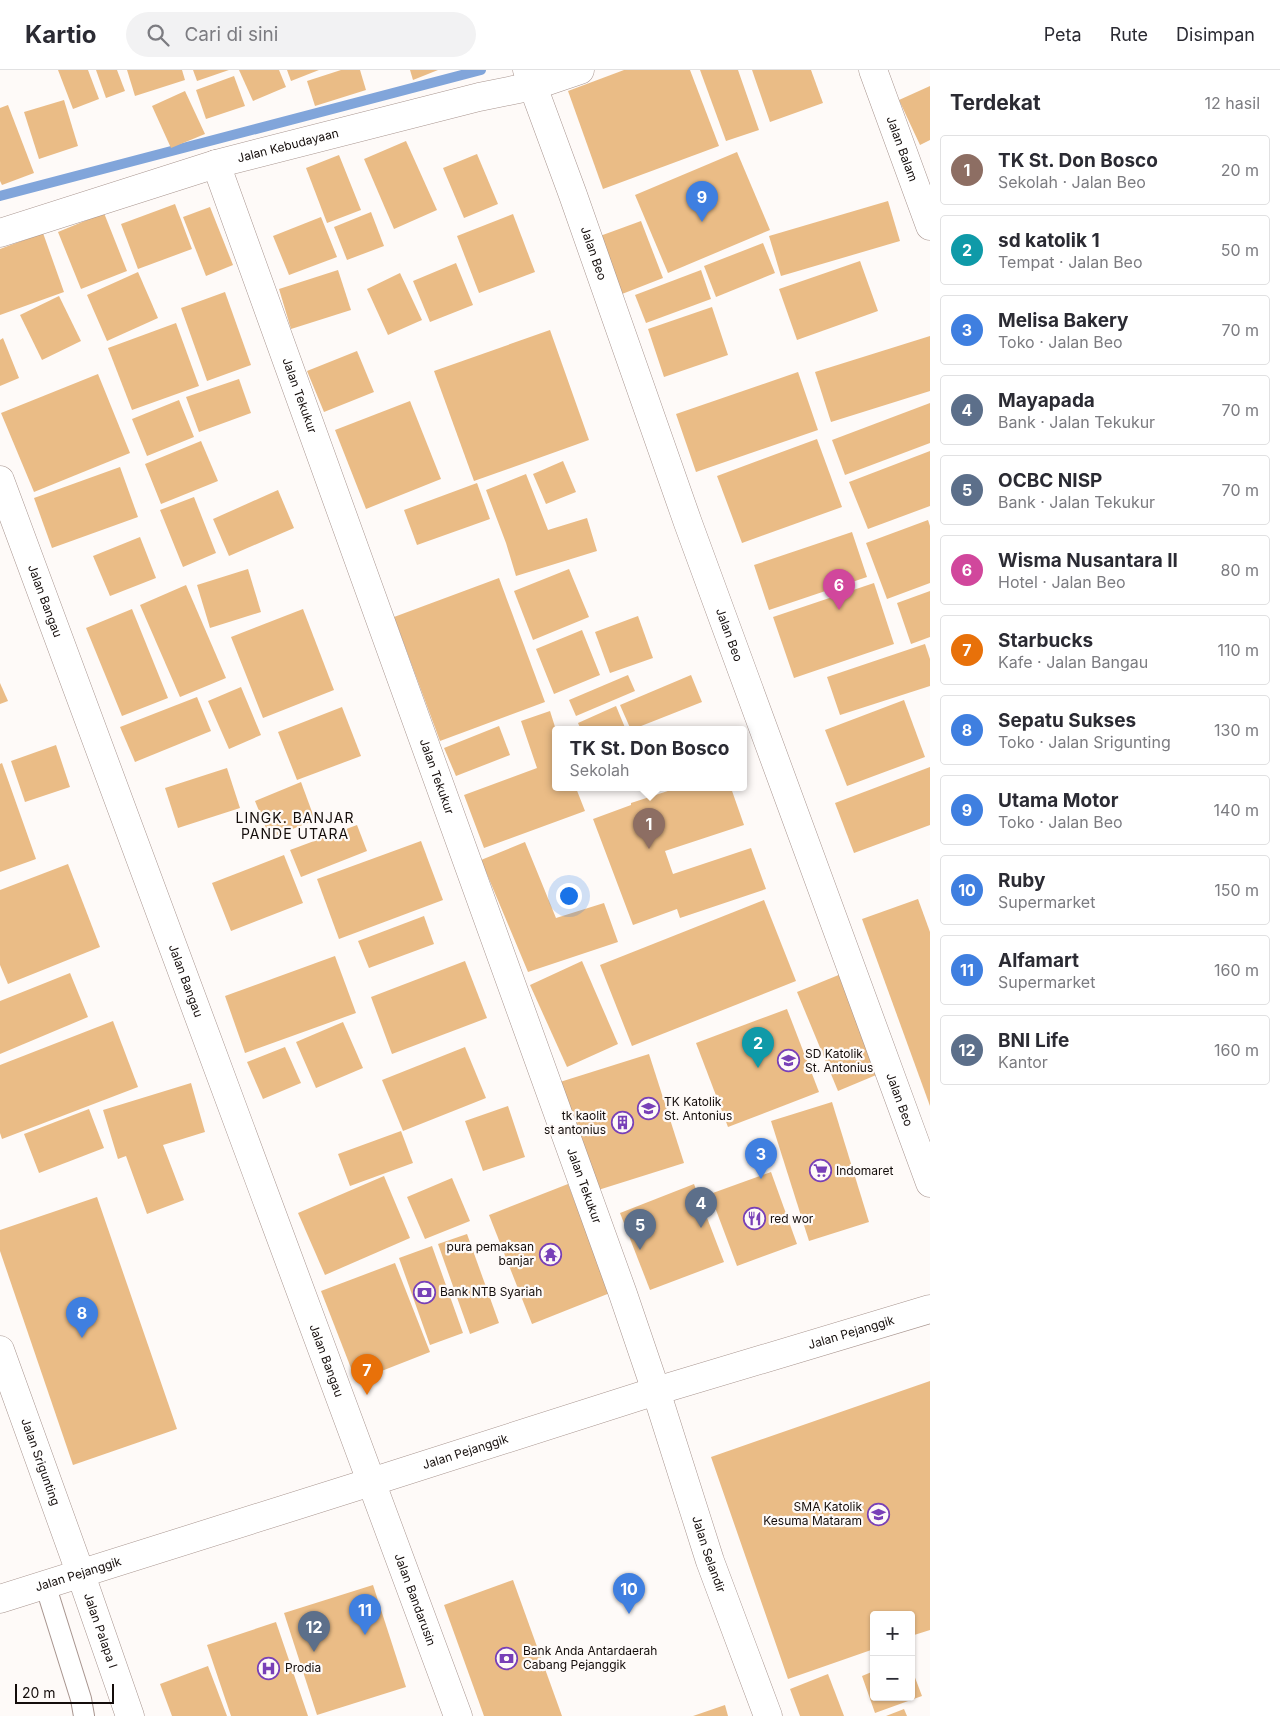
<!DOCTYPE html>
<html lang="id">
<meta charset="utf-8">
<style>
:root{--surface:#fff;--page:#f2f2f3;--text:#2b2b33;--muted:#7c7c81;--line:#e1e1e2;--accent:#7840b7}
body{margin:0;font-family:Inter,sans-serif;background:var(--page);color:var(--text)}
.controls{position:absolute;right:15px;bottom:15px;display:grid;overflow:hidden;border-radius:5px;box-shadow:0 1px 4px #0004}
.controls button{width:45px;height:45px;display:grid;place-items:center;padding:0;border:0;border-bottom:1px solid var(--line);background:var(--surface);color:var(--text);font:25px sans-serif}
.scale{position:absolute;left:15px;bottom:12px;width:99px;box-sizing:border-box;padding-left:5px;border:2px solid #140d0b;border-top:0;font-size:14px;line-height:18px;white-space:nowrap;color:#140d0b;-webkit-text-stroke:4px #fefaf8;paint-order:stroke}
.you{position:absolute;left:568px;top:825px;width:18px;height:18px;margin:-12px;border:4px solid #fff;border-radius:50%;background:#1a73e8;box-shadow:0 0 0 8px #1a73e833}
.badge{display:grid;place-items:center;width:32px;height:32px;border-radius:50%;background:var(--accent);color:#fff;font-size:16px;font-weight:700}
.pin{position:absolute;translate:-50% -41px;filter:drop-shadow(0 1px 2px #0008)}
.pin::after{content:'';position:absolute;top:26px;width:18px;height:15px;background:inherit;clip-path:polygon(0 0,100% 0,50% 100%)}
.popup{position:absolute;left:552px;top:656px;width:195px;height:65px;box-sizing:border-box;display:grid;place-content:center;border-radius:5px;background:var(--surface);filter:drop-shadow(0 1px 4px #0005);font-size:16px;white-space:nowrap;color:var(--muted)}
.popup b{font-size:19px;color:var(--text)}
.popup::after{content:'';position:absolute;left:50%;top:100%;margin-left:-10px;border:10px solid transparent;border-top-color:var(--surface)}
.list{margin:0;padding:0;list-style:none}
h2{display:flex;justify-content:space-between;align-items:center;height:65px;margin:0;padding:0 20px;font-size:21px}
h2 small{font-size:16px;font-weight:400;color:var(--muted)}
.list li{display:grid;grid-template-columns:32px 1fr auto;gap:15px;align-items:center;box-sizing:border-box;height:70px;margin:0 10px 10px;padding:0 10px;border:1px solid var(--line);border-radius:5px}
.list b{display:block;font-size:19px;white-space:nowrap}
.list p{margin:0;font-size:16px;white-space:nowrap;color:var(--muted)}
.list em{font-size:16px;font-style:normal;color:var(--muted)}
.icon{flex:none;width:28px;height:28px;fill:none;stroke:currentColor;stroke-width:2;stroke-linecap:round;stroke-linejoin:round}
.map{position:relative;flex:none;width:930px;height:1646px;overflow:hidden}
header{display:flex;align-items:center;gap:30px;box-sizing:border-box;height:70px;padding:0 25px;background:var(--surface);border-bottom:1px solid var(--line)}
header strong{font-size:24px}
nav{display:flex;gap:28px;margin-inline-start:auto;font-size:18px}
.search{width:350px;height:45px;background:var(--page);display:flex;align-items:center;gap:12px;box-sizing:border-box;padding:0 18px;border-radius:28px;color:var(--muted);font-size:19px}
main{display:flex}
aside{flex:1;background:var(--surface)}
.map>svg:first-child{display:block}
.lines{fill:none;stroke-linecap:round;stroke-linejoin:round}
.stream{stroke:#81a5da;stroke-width:10}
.building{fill:#eabc86}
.service-casing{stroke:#a8958f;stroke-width:22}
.minor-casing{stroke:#a8958f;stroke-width:29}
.primary-casing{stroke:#a8958f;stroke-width:29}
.service{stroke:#fff;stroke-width:20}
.minor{stroke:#fff;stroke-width:28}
.primary{stroke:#fff;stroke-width:28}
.labels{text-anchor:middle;stroke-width:4.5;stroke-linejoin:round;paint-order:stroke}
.street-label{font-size:12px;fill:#140d0b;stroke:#fefaf8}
.poi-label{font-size:12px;fill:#140d0b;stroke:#fefaf8;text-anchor:start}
.neighbourhood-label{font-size:14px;letter-spacing:1px;fill:#140d0b;stroke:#fefaf8}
</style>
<header>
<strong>Kartio</strong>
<div class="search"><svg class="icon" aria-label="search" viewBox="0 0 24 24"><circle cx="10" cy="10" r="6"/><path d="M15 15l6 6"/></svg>Cari di sini</div>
<nav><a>Peta</a><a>Rute</a><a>Disimpan</a></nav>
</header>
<main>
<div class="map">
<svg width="930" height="1646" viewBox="0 0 930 1646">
<rect width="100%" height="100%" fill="#fefaf8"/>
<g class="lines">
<path class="stream" d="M0,126L481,0"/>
</g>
<g class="building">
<path d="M58,0H88L99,29L73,39Z"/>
<path d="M96,0H117L125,21L106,28Z"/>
<path d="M127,0H182L185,10L135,26Z"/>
<path d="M193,0H229L197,11Z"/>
<path d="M239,0H279L286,17L253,31Z"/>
<path d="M287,0H319L291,11Z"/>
<path d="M341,0H360L366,20L315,36L307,11Z"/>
<path d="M410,0H438L413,10Z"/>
<path d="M624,0H690L719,76L603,119L568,21Z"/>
<path d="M700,0H738L759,60L726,71Z"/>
<path d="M752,0H811L823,33L770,52Z"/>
<path d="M234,6L245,36L206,49L196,20Z"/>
<path d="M930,16V70L920,75L899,30Z"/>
<path d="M185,21L205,64L171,78L152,36Z"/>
<path d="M64,30L78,76L39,89L24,42Z"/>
<path d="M8,35L34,103L2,115L0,111V38Z"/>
<path d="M406,71L437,140L394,159L364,89Z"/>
<path d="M737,82L770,160L668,203L635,125Z"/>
<path d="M477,84L498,134L464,148L443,98Z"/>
<path d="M339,85L361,140L327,153L306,98Z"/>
<path d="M888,131L900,171L781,206L769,166Z"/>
<path d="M175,134L192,179L138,199L121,154Z"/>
<path d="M210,137L233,195L206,206L183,147Z"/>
<path d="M371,142L384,176L347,190L334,157Z"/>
<path d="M104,143L127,201L81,219L58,162Z"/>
<path d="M513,144L535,202L479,223L457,166Z"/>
<path d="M321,147L337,187L289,205L273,166Z"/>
<path d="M641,151L663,208L622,224L600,166Z"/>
<path d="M43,163L64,222L0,245V179Z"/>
<path d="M763,173L775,203L716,227L704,196Z"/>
<path d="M860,191L878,241L797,270L779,219Z"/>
<path d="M456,193L473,235L430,252L413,211Z"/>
<path d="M338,200L351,240L291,259L279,219Z"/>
<path d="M701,200L711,229L646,253L635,225Z"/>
<path d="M138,202L158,248L107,271L87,225Z"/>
<path d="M400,203L422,250L388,265L367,219Z"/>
<path d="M225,222L251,295L207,311L181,238Z"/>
<path d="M59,226L81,271L42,290L20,245Z"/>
<path d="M712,237L728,285L664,307L648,259Z"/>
<path d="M176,253L199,316L132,340L108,278Z"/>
<path d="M550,260L589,370L474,411L434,301Z"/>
<path d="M930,266V321L831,352L815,302Z"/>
<path d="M3,268L19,308L0,316V270Z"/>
<path d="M357,281L374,322L324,342L307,301Z"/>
<path d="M798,302L818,360L696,402L676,344Z"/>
<path d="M98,304L130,383L34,422L1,343Z"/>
<path d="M239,309L251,343L199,362L186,327Z"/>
<path d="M179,330L194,367L147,386L132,349Z"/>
<path d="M410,331L441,409L366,439L335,360Z"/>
<path d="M930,333V373L845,405L832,370Z"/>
<path d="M817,369L842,437L742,473L717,406Z"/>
<path d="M201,371L218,411L161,434L145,394Z"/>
<path d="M930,381V436L868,459L849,412Z"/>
<path d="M563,391L576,422L546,434L533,404Z"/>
<path d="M120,397L138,447L52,478L34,428Z"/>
<path d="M526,404L548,460L587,448L597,481L516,506L506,473L486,420Z"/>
<path d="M477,413L490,449L417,475L404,440Z"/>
<path d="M278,420L294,458L229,486L213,449Z"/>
<path d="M194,427L216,483L183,497L160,440Z"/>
<path d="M928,450L930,456V513L887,529L866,473Z"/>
<path d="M852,462L867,507L769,540L754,495Z"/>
<path d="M140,467L156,508L110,526L93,486Z"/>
<path d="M248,499L261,542L210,558L197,515Z"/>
<path d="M569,499L589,547L533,570L514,521Z"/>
<path d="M499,508L545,632L440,671L394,547Z"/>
<path d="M874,513L894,574L794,608L773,547Z"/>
<path d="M186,515L226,608L180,627L140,535Z"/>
<path d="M930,521V567L911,574L897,533Z"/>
<path d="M132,539L168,628L122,646L86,558Z"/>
<path d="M303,539L334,620L263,648L231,567Z"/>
<path d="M638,546L653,588L610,603L595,562Z"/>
<path d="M582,560L600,605L554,624L536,579Z"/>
<path d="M925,574L930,589V616L840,645L827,607Z"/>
<path d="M628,605L635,621L576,646L569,630Z"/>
<path d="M691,605L702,632L631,660L620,635Z"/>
<path d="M0,613L8,631L0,634Z"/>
<path d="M241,617L261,665L229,679L208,631Z"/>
<path d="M197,627L211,661L135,692L120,657Z"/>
<path d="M904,630L925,687L847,716L825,660Z"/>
<path d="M616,636L626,660H581L578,653Z"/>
<path d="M342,637L361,686L297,710L278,662Z"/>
<path d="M550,641L556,660L555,718H576L585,741L484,778L464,725L537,698L521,651Z"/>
<path d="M499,656L510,685L456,706L444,678Z"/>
<path d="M56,675L70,717L25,732L11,691Z"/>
<path d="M2,693L36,789L0,802V694Z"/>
<path d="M930,697V755L854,783L835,733Z"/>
<path d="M227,698L240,738L178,758L165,718Z"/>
<path d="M301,712L315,750L270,768L255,731Z"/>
<path d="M677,718H731L744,755L665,781L673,804L751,778L766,819L680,848L677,839L633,855L593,749L631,735V733Z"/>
<path d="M357,755L367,781L301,807L290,780Z"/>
<path d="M421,771L443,830L339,869L317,809Z"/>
<path d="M525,772L556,848L604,833L618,872L528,902L481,790Z"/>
<path d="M284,785L303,833L231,861L212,813Z"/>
<path d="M68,794L100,877L8,914L0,895V820Z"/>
<path d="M918,829L930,862V1036L862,849Z"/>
<path d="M764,830L796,911L632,976L600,895Z"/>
<path d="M424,846L434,874L369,898L358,871Z"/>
<path d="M335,886L356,943L245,983L225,926Z"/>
<path d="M465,891L487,948L392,984L371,927Z"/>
<path d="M582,891L618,974L567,997L530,915Z"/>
<path d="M70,903L88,947L0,984V931Z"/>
<path d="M841,904L881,1003L838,1021L797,922Z"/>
<path d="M787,939L819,1022L728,1057L696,973Z"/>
<path d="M113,951L138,1017L2,1069L0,1063V995Z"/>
<path d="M343,952L363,998L316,1018L296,972Z"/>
<path d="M285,977L301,1013L263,1029L247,992Z"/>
<path d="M465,977L486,1028L403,1061L382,1010Z"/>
<path d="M649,984L684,1093L595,1121L560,1012Z"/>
<path d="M191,1013L205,1062L163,1075L184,1130L147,1144L126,1086L118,1089L103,1040Z"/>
<path d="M832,1032L869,1152L809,1171L771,1051Z"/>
<path d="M508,1036L525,1087L483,1101L465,1051Z"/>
<path d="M89,1039L104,1078L39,1103L24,1064Z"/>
<path d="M401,1061L413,1093L350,1116L338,1084Z"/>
<path d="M771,1102L797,1174L737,1196L710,1124Z"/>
<path d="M384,1106L410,1168L325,1205L298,1143Z"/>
<path d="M452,1108L470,1151L425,1169L407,1127Z"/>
<path d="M568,1114L610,1223L532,1254L489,1145Z"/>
<path d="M694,1114L724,1192L650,1220L620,1143Z"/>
<path d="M97,1127L177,1359L73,1395L0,1181V1160Z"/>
<path d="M467,1164L499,1253L470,1264L438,1174Z"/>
<path d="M432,1176L463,1263L430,1275L399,1188Z"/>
<path d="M395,1193L430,1282L356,1311L321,1221Z"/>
<path d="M930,1311V1560L911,1566V1545H874V1579L788,1609L711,1387Z"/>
<path d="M513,1510L562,1646H484L444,1535Z"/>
<path d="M373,1515L406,1617L317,1645L284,1543Z"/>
<path d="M276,1552L308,1646H231L207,1575Z"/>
<path d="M208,1596L227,1646H172L160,1614Z"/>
<path d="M911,1597L922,1626L875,1643L862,1606L874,1601V1627H911Z"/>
<path d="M828,1604L844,1646H800L790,1619Z"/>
<path d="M725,1635L728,1646H693Z"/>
<path d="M904,1639L907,1646H886Z"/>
</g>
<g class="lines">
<defs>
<path id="service" d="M45,1514L81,1629L84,1646"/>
<g id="minor">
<path id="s1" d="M527,0L573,125L688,453L930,1113"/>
<path id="s2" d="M873,0L930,156"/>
<path id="s3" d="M216,94L623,1224L656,1321L710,1491L768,1646"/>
<path id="s4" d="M0,163L216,94L479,27L533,16L580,0"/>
<path id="s5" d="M0,410L458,1646"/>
<path id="s6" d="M0,1280L80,1502L130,1646"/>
</g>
<g id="primary">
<path id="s7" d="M0,1529L371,1412L656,1321L930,1239"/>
</g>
</defs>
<use href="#service" class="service-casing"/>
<use href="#minor" class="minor-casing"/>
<use href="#primary" class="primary-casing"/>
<use href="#service" class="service"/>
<use href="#minor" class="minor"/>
<use href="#primary" class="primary"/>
</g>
<defs>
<symbol id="school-ring" viewBox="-11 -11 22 22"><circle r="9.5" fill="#fefaf8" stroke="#7840b7" stroke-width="1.5"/><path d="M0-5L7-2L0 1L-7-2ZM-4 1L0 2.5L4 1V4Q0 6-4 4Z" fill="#7840b7"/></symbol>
<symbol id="building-ring" viewBox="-11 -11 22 22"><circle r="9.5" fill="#fefaf8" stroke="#7840b7" stroke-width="1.5"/><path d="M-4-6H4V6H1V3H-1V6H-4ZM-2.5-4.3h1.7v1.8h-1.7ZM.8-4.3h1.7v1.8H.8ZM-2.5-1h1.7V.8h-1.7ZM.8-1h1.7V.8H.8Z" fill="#7840b7"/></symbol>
<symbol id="supermarket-ring" viewBox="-11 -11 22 22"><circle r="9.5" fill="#fefaf8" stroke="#7840b7" stroke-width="1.5"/><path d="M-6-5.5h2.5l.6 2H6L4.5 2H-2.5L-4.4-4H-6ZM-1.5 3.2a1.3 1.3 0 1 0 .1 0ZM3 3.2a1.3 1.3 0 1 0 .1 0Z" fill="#7840b7"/></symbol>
<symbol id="restaurant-ring" viewBox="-11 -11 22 22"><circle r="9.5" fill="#fefaf8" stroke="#7840b7" stroke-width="1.5"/><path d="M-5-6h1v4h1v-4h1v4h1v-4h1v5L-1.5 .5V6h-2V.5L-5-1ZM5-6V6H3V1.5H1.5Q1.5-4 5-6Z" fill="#7840b7"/></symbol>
<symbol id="temple-ring" viewBox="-11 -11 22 22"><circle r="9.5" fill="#fefaf8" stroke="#7840b7" stroke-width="1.5"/><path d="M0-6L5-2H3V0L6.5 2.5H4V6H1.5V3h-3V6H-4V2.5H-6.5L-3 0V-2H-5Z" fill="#7840b7"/></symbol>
<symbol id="bank-ring" viewBox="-11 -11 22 22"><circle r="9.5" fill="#fefaf8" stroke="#7840b7" stroke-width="1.5"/><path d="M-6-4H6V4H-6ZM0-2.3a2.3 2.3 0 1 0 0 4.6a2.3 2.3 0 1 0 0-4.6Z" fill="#7840b7"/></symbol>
<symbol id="hospital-ring" viewBox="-11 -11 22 22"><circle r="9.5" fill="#fefaf8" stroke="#7840b7" stroke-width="1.5"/><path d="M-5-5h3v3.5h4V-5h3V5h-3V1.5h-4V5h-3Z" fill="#7840b7"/></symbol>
</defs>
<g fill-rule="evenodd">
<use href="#school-ring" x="776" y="978" width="25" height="25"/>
<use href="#school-ring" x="636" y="1026" width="25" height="25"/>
<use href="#building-ring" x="610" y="1040" width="25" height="25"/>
<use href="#supermarket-ring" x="808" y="1088" width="25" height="25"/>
<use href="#restaurant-ring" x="742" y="1136" width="25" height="25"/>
<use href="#temple-ring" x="538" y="1172" width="25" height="25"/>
<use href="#bank-ring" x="412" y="1210" width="25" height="25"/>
<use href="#school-ring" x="866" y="1432" width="25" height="25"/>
<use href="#bank-ring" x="494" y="1576" width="25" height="25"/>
<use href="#hospital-ring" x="256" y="1586" width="25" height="25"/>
</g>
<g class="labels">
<g class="street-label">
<text dy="4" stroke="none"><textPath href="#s4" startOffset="301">Jalan Kebudayaan</textPath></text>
<text dy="4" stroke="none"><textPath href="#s2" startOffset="84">Jalan Balam</textPath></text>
<text dy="4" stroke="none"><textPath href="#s1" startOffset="195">Jalan Beo</textPath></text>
<text dy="4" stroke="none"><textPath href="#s3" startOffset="246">Jalan Tekukur</textPath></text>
<text dy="4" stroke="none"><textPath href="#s5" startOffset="129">Jalan Bangau</textPath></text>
<text dy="4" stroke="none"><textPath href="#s1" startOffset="600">Jalan Beo</textPath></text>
<text dy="4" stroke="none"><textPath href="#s3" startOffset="651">Jalan Tekukur</textPath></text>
<text dy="4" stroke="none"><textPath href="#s5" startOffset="534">Jalan Bangau</textPath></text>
<text dy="4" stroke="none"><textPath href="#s1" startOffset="1095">Jalan Beo</textPath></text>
<text dy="4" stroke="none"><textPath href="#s3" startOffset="1086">Jalan Tekukur</textPath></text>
<text dy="4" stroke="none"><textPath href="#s7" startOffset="892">Jalan Pejanggik</textPath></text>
<text dy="4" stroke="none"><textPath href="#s5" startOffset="939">Jalan Bangau</textPath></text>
<text dy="4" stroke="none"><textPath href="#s7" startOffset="488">Jalan Pejanggik</textPath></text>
<text dy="4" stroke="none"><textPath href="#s6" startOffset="119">Jalan Srigunting</textPath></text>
<text dy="4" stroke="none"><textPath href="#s3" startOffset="1475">Jalan Selandir</textPath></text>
<text dy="4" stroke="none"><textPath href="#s7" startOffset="82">Jalan Pejanggik</textPath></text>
<text dy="4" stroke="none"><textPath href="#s5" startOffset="1194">Jalan Bandarusin</textPath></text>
<text dy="4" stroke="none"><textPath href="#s6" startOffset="298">Jalan Palapa I</textPath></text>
</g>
<g class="poi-label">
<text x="805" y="988">SD Katolik<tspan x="805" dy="14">St. Antonius</tspan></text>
<text x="664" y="1036">TK Katolik<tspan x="664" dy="14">St. Antonius</tspan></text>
<text x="606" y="1050" text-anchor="end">tk kaolit<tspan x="606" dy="14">st antonius</tspan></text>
<text x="836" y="1105">Indomaret</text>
<text x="770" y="1153">red wor</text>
<text x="534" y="1181" text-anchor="end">pura pemaksan<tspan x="534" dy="14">banjar</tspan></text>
<text x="440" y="1226">Bank NTB Syariah</text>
<text x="862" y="1441" text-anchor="end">SMA Katolik<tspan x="862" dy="14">Kesuma Mataram</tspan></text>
<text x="523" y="1585">Bank Anda Antardaerah<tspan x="523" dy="14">Cabang Pejanggik</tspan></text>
<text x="285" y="1602">Prodia</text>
</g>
<g class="neighbourhood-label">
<text x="295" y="753">LINGK. BANJAR<tspan x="295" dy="16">PANDE UTARA</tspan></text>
</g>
</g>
</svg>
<div class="controls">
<button>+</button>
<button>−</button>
</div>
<div class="scale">20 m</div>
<div class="you"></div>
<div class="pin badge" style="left:649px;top:779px;background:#8d6e63">1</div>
<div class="popup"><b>TK St. Don Bosco</b>Sekolah</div>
<div class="pin badge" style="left:758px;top:998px;background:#0f9aa8">2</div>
<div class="pin badge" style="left:761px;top:1109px;background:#3f7fe0">3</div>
<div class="pin badge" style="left:701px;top:1158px;background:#5c6f8a">4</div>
<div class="pin badge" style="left:640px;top:1180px;background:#5c6f8a">5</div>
<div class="pin badge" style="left:839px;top:540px;background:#d1479c">6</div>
<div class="pin badge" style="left:367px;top:1325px;background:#e8710a">7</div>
<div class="pin badge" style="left:82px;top:1268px;background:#3f7fe0">8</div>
<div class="pin badge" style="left:702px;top:152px;background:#3f7fe0">9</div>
<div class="pin badge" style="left:629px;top:1544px;background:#3f7fe0">10</div>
<div class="pin badge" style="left:365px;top:1565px;background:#3f7fe0">11</div>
<div class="pin badge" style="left:314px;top:1582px;background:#5c6f8a">12</div>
</div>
<aside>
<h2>Terdekat<small>12 hasil</small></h2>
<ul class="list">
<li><span class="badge" style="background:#8d6e63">1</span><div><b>TK St. Don Bosco</b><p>Sekolah · Jalan Beo</p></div><em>20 m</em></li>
<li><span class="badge" style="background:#0f9aa8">2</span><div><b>sd katolik 1</b><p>Tempat · Jalan Beo</p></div><em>50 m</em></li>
<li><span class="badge" style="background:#3f7fe0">3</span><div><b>Melisa Bakery</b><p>Toko · Jalan Beo</p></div><em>70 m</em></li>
<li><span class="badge" style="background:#5c6f8a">4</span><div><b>Mayapada</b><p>Bank · Jalan Tekukur</p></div><em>70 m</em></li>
<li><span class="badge" style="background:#5c6f8a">5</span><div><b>OCBC NISP</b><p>Bank · Jalan Tekukur</p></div><em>70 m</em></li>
<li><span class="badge" style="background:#d1479c">6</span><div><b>Wisma Nusantara II</b><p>Hotel · Jalan Beo</p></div><em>80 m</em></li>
<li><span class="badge" style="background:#e8710a">7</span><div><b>Starbucks</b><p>Kafe · Jalan Bangau</p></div><em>110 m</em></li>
<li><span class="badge" style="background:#3f7fe0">8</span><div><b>Sepatu Sukses</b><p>Toko · Jalan Srigunting</p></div><em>130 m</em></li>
<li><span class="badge" style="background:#3f7fe0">9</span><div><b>Utama Motor</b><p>Toko · Jalan Beo</p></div><em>140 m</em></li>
<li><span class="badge" style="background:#3f7fe0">10</span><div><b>Ruby</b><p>Supermarket</p></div><em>150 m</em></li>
<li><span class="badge" style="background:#3f7fe0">11</span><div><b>Alfamart</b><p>Supermarket</p></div><em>160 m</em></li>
<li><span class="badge" style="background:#5c6f8a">12</span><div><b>BNI Life</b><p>Kantor</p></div><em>160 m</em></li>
</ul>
</aside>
</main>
